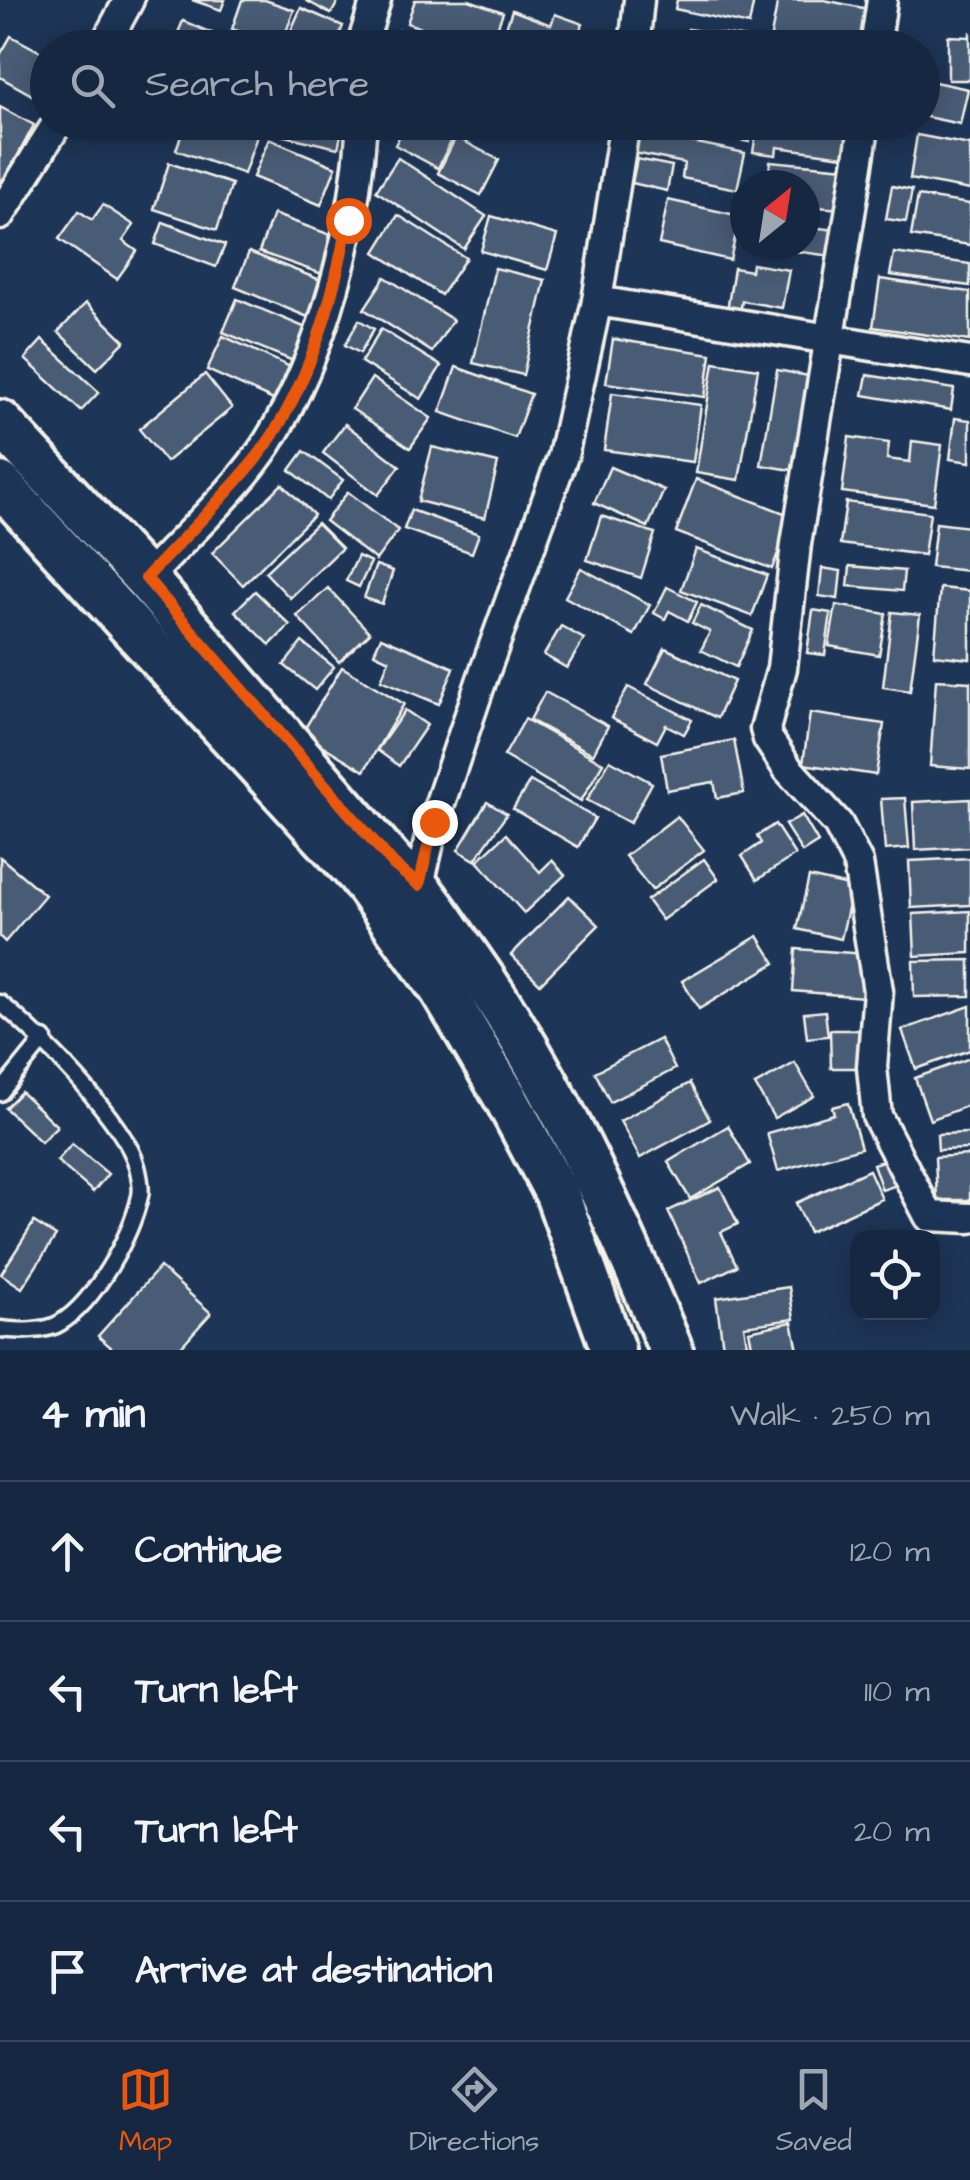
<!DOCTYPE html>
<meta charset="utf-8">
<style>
:root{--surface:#162841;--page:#1f3048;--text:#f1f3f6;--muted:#9ea6b1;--line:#35445a;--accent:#ea580c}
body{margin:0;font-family:"Architects Daughter",sans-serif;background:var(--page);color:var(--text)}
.controls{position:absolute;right:30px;bottom:30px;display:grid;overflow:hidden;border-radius:20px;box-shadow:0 5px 25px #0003}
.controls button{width:90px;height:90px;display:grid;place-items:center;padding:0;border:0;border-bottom:2px solid var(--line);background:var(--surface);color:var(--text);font:50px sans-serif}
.compass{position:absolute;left:730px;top:170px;width:90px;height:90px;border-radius:50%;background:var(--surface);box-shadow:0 5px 25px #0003;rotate:30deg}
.stop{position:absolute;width:30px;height:30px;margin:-22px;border:8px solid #ea580c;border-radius:50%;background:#fff}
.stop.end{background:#ea580c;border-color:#fff;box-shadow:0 2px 10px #0008}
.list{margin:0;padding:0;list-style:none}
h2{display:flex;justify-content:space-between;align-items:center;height:130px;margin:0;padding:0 40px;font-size:42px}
h2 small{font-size:32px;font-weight:400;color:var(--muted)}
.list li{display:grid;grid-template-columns:65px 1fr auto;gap:30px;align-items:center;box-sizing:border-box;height:140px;padding:0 40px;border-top:2px solid var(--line)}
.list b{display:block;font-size:38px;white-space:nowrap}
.list em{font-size:32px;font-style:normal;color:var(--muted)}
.icon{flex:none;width:55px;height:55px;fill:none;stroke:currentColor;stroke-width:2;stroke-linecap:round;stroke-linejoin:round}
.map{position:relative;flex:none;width:970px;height:1350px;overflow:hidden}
.search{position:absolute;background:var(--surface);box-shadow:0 5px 25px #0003;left:30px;right:30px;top:30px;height:110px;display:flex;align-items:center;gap:25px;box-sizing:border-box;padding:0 35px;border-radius:55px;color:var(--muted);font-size:38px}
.sheet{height:690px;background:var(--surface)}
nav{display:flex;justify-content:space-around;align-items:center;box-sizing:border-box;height:140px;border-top:2px solid var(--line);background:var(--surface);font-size:28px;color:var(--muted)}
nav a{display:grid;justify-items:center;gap:5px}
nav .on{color:var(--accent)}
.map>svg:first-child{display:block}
.building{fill:#485b74;stroke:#f4f1e8;stroke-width:2.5}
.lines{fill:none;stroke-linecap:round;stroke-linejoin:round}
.lane-casing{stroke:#f4f1e8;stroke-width:21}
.street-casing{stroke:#f4f1e8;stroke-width:35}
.primary-casing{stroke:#f4f1e8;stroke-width:50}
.lane{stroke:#1d3557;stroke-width:14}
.street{stroke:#1d3557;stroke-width:28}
.primary{stroke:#1d3557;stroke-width:42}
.route{stroke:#ea580c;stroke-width:12}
</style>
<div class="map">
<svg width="970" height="1350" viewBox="0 0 970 1350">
<rect width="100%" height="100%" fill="#1d3557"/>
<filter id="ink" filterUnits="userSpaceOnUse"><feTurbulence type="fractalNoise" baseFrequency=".01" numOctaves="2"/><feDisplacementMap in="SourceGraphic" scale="20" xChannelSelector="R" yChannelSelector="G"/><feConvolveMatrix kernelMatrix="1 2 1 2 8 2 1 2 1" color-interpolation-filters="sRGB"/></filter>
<g filter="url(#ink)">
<g class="building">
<path d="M192,0H225L221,10Z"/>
<path d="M242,0H265L294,10L281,46L232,29Z"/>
<path d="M305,0H339L331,14Z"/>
<path d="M415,0H469L503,12L490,48H477L407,23Z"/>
<path d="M677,0H754L749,25L675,9Z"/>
<path d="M778,0H824L868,9L860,48H800L770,41Z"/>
<path d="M301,8L343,26L334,48H283Z"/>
<path d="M512,10L551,25L555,14L583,24L575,48H499Z"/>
<path d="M183,21L247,48H192L175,40Z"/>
<path d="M688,29L753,39L752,48H685Z"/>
<path d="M399,30L457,48H394Z"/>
<path d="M970,31V80H948V36L970,37Z"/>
<path d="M11,36L48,56V104L0,77V55Z"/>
<path d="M930,81L968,89L960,124L922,116Z"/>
<path d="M0,107L34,125L2,185L0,183Z"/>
<path d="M158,122H181L177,131Z"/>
<path d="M186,122H219L257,136L244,174L176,150Z"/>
<path d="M269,122H344L338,148L267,132Z"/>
<path d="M407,122H435L455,133L438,168L395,145Z"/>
<path d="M671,122H753L749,142L670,126Z"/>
<path d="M758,122L786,125L848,122L844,156L777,147L776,155L753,152Z"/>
<path d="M639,131L745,153L737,189L682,178L684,163L635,153Z"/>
<path d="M917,135L970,145V190L910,179Z"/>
<path d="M456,137L499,160L481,195L438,173Z"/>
<path d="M269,139L336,167L321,205L253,177Z"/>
<path d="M398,158L486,216L464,249L376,191Z"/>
<path d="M637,159L672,166L667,191L632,183Z"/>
<path d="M770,161L845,168L841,209L805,206V185H768Z"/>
<path d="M169,163L232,184L217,230L154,209Z"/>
<path d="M892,186L912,190L906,222L886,219Z"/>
<path d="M918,196L970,204V245L911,236Z"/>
<path d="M668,200L740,216L730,260L659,244Z"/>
<path d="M103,205L134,225L123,241L137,251L117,279L59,239L79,211L92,220Z"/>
<path d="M273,214L339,238L325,275L259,252Z"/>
<path d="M398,215L466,258L441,295L375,252Z"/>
<path d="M491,216L557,235L547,270L481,251Z"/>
<path d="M163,222L225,245L216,267L155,244Z"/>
<path d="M805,226L842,231L839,257L779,249V245H805Z"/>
<path d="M249,252L323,281L308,317L235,287Z"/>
<path d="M894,253L970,264V286L890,275Z"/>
<path d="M752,264L789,270L782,308L742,301L739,320L726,317L734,268L751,271Z"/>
<path d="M495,268L545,280L523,375L473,363Z"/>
<path d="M385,277L453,320L432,352L364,309Z"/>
<path d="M880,279L970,292V341L873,327Z"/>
<path d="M237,299L311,330L298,363L223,332Z"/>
<path d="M86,303L125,341L97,369L58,332Z"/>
<path d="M359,320L374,329L360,353L345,345Z"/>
<path d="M381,329L441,366L421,399L361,362Z"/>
<path d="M223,336L295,369L280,403L207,370Z"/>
<path d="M613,339L711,354L705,397L606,383Z"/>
<path d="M42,340L99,392L81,411L25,359Z"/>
<path d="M714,362L758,369L739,480L696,473Z"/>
<path d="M456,367L531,394L515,438L440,412Z"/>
<path d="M777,370L814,377L798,471L761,465Z"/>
<path d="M205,374L232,408L166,462L139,429Z"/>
<path d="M867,375L954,389L951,410L863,395Z"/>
<path d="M372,378L431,418L410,448L352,409Z"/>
<path d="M612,393L701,405L693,462L604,450Z"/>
<path d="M955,418L970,420V462L950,459Z"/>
<path d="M345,424L400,466L378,495L323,453Z"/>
<path d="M849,437L889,443L887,459L910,462L912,441L942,445L934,504L842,492Z"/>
<path d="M432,447L498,463L485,518L418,501Z"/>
<path d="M304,451L343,480L328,500L290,470Z"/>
<path d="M610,467L664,490L648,527L594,503Z"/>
<path d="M696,479L792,516L772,569L676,532Z"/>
<path d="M282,484L314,515L243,585L212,553Z"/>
<path d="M348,492L398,530L376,560L325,521Z"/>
<path d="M846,502L930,513L924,555L840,544Z"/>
<path d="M411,510L479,534L472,553L404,529Z"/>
<path d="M601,516L655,533L641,578L587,560Z"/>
<path d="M317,523L342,548L290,598L265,572Z"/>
<path d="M936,523L970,527V571L931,567Z"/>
<path d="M696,549L767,575L752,616L681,590Z"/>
<path d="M358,556L371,562L359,587L346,581Z"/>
<path d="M376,565L393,571L382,604L364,598Z"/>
<path d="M850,566L904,571L902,591L848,586Z"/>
<path d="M581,568L650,605L634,635L565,597Z"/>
<path d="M822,568L841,571L838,599L819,596Z"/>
<path d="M667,587L697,602L688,621L669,611L665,619L654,613Z"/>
<path d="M328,588L370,633L339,662L297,616Z"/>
<path d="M940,588L970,591V659L934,655Z"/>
<path d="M255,591L290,625L270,645L235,611Z"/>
<path d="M701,605L753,630L736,667L701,650L710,632L692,623Z"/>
<path d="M836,605L886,614L879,655L829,646Z"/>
<path d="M813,610L831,613L825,655L807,653Z"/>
<path d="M892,612L920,615L910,691L883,687Z"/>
<path d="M561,626L584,639L567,668L544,655Z"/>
<path d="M381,637L454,668L439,704L381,680L389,660L374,653Z"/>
<path d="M302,642L334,667L315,690L284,665Z"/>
<path d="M665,648L734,681L717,718L647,684Z"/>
<path d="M342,667L404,704L364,771L302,733Z"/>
<path d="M936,680L970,682V769L930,766Z"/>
<path d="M628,687L692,720L684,734L666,725L657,742L611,718Z"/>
<path d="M545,692L608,726L593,754L530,720Z"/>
<path d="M405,710L427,725L399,766L377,750Z"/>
<path d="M810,713L884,724L876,775L803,764Z"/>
<path d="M525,719L603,763L581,801L504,756Z"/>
<path d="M734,740L744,793L717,798L714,782L667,790L661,754Z"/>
<path d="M610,760L652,783L630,823L587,800Z"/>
<path d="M530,781L595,818L578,847L513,809Z"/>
<path d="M905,798L909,848L885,850L881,799Z"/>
<path d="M970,799V847L915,850L913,802Z"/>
<path d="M487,802L507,814L475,860L458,850Z"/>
<path d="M802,815L818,842L802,852L785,825Z"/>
<path d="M677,816L704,850L652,890L625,856Z"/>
<path d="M775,824L795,855L757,880L742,856L761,843L757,836Z"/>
<path d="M506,834L540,872L552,860L565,875L524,913L477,861Z"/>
<path d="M0,857L45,895L5,942L0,937Z"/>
<path d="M970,858V905L911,908L909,861Z"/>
<path d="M704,859L718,879L662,920L647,900Z"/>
<path d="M809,877L853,887L841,939L797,929Z"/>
<path d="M569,896L599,925L540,984L511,955Z"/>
<path d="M970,911V953L915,956L913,914Z"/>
<path d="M758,936L775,963L699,1009L682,981Z"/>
<path d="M796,949L866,954L863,997L793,991Z"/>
<path d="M970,960V996L914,997L913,961Z"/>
<path d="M970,1006V1050L916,1069L902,1030Z"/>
<path d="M825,1011L828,1036L807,1038L804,1013Z"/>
<path d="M830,1030H862L864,1068H831Z"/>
<path d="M660,1039L675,1069L610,1102L595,1072Z"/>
<path d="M970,1058V1105L930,1120L915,1078Z"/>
<path d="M795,1063L814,1096L774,1118L755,1085Z"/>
<path d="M690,1083L710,1120L640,1158L620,1121Z"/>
<path d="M21,1092L57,1126L41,1142L5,1108Z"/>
<path d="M848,1103L861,1148L778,1171L767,1133L834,1114L832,1107Z"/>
<path d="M728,1126L750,1164L690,1199L668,1162Z"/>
<path d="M970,1133V1149L938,1150L937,1134Z"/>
<path d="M72,1144L108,1174L93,1192L57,1161Z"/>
<path d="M970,1155V1200H937L935,1157Z"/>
<path d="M894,1157L903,1183L882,1190L873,1164Z"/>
<path d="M869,1170L882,1199L809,1232L796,1203Z"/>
<path d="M720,1187L738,1224L721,1232L737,1266L701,1283L668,1211Z"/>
<path d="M34,1222L56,1236L22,1288L1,1274Z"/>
<path d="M160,1267L211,1313L178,1350H114L98,1336Z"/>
<path d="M789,1287L794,1319L744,1326L747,1344L723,1347L716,1298Z"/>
<path d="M792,1322L798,1350H753L749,1331Z"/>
</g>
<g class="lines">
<defs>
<g id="lane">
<path d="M0,1003C37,1032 125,1122 137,1166C139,1174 142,1188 140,1196C131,1236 95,1302 60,1323C47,1332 15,1331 0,1329"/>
<path d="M0,1093L44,1039"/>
</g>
<g id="street">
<path d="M103,48L129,0"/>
<path d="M361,48L376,0"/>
<path d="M634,48L639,0"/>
<path d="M875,48L882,0"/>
<path d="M865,122L796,544L782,668L765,729L768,739L788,769L838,824L858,863L878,991L872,1067L877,1116L929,1216L970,1218"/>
<path d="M0,215L58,122"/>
<path d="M597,301L970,362"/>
<path d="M146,579C184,537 238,489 268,442C324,353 356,227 362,122"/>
<path d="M419,885L434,821L482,679L563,456L597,301L625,122"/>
</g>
<g id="primary">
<path d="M0,422L146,579L394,865C425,890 443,922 466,954C553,1076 614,1213 671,1350"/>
<path d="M0,484L359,875L442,990L506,1098L557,1194L613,1350"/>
</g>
</defs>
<use href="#lane" class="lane-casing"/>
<use href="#street" class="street-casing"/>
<use href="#primary" class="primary-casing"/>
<use href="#lane" class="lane"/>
<use href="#street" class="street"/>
<use href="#primary" class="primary"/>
</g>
</g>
<g class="lines" filter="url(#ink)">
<path class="route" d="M348,220C333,302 305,401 250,466C217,505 180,541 146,578L394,865L419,885L434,822"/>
</g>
</svg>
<div class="controls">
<button><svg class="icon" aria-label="locate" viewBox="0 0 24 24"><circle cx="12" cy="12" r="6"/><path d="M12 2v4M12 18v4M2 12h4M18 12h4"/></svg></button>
</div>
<svg class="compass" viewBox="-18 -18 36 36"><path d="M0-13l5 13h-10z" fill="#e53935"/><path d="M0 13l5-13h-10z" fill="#9ea6b1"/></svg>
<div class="stop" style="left:348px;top:220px"></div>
<div class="stop end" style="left:434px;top:822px"></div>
<div class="search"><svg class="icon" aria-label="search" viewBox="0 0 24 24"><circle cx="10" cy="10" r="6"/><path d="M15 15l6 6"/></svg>Search here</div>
</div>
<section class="sheet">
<h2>4 min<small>Walk · 250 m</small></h2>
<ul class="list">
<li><svg class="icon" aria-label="ahead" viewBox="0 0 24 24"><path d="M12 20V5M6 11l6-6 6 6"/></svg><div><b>Continue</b></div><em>120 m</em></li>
<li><svg class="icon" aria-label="left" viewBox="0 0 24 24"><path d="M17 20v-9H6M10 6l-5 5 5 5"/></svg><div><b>Turn left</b></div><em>110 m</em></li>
<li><svg class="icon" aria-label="left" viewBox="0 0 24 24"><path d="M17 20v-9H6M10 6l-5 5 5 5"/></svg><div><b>Turn left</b></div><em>20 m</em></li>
<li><svg class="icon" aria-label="arrive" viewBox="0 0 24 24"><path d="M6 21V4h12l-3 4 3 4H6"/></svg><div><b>Arrive at destination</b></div></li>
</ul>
</section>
<nav>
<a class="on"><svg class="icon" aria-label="map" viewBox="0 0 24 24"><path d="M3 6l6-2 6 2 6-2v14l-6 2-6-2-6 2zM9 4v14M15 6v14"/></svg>Map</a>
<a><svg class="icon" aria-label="directions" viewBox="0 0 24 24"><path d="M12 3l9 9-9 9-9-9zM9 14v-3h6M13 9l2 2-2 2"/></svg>Directions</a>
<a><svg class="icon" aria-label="saved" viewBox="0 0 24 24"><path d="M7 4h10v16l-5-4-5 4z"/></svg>Saved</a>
</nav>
